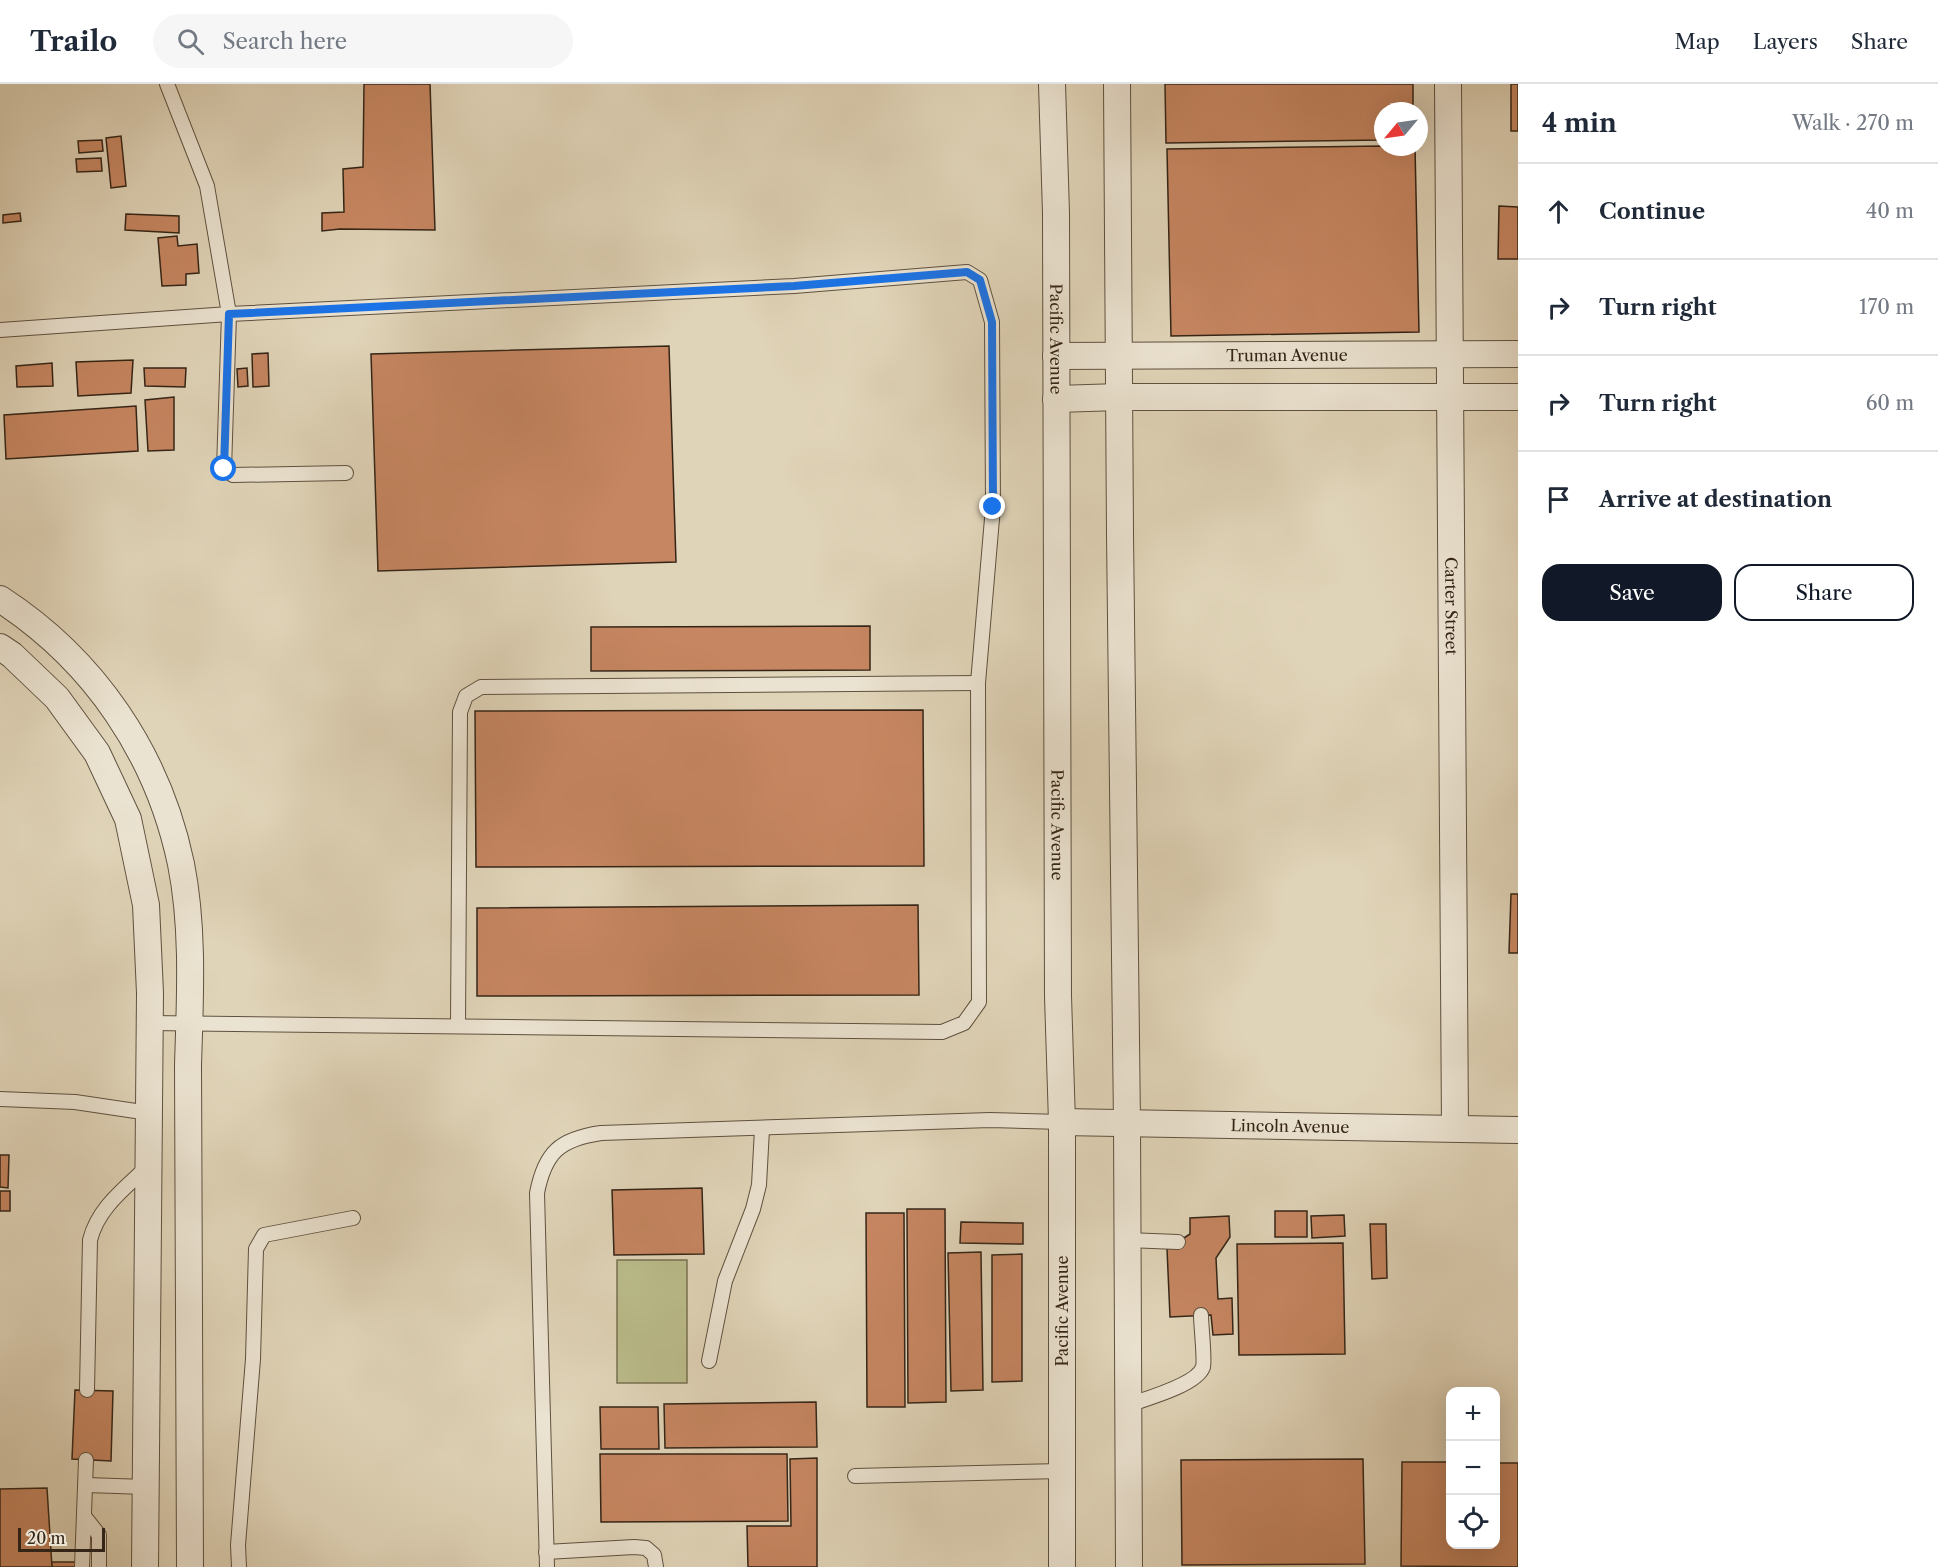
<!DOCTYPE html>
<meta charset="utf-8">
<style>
:root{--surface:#fff;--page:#f6f6f7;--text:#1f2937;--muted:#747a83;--line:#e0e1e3;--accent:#111827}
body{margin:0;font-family:"Libre Caslon Text",serif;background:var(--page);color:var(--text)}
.controls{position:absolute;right:18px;bottom:18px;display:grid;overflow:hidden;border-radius:12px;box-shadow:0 6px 24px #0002}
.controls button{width:54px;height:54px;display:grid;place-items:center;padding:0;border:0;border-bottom:2px solid var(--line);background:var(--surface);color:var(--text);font:30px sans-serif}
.compass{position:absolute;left:1374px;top:18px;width:54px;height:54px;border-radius:50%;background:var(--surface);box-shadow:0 6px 24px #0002;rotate:241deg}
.scale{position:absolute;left:18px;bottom:15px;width:87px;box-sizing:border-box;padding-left:6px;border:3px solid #342517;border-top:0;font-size:16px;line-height:21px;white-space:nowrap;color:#342517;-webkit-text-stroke:4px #ebe3d1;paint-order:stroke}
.stop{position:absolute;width:18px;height:18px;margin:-14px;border:4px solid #1a73e8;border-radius:50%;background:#fff}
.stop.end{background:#1a73e8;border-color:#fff;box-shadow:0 2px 6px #0008}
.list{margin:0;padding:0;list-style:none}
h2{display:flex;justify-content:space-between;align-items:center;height:78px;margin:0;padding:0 24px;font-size:26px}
h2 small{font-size:20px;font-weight:400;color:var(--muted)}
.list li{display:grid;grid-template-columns:39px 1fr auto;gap:18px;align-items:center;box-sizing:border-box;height:96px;padding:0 24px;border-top:2px solid var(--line)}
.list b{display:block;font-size:22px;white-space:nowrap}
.list em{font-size:20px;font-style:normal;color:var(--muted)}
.actions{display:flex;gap:12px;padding:18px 24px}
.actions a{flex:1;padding:14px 0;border:2px solid var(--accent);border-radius:18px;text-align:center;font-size:21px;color:var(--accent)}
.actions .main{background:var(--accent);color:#fff}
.icon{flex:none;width:33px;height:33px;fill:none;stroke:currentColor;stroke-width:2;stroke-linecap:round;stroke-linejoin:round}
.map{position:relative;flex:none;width:1518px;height:1483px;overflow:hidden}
header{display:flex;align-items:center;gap:36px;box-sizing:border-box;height:84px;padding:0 30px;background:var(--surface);border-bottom:2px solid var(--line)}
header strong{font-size:28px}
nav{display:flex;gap:33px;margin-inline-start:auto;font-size:21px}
.search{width:420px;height:54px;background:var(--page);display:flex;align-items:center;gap:15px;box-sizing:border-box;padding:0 21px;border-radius:33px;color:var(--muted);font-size:22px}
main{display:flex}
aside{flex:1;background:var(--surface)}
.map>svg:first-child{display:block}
.green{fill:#babb8a;stroke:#777050;stroke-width:1.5}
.building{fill:#c68661;stroke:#342517;stroke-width:1.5}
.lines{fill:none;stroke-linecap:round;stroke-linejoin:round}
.lane-casing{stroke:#5f513f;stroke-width:16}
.street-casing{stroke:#5f513f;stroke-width:28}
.lane{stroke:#ebe3d1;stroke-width:14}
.street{stroke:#ebe3d1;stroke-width:26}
.route{stroke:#1a73e8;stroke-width:8}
.labels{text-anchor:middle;stroke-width:4.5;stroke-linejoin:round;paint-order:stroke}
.street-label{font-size:16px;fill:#342517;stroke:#ebe3d1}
</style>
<header>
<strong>Trailo</strong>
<div class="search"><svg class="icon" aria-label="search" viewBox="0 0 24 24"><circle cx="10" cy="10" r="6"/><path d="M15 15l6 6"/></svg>Search here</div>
<nav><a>Map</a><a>Layers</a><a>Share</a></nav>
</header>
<main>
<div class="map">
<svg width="1518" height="1483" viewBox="0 0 1518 1483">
<rect width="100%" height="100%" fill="#e0d4b8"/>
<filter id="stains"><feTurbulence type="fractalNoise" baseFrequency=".00333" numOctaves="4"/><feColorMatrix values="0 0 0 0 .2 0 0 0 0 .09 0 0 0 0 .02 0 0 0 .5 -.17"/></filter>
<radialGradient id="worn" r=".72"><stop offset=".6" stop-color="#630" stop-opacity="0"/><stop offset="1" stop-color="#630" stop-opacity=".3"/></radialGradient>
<rect class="green" x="617" y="1176" width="70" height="123"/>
<g class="building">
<path d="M364,0H430L435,146L340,145L322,147V129L344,128L343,85L363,83Z"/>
<path d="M1165,0H1413V27H1383V56L1166,59Z"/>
<rect x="1511" y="0" width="7" height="47"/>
<path d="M121,52L126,102L111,104L106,54Z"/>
<path d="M102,56L103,67L79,69L78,57Z"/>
<path d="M1383,62L1415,63L1419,248L1171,252L1167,65Z"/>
<path d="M101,74L102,87L77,88L76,75Z"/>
<path d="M1499,122L1518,123V175H1498Z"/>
<path d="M20,129L21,137L3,139V131Z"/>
<path d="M126,130L179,132V149L125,146Z"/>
<path d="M177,152L178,162L197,160L199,189L186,190V201L162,202L158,154Z"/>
<path d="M669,262L676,478L378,487L371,270Z"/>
<path d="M268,269L269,302L253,303L252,270Z"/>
<path d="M133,276L131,309L78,312L76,278Z"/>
<path d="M52,279L53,302L17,303L16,282Z"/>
<path d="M144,284H186L185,303L145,302Z"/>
<path d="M247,284L248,302L238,303L237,285Z"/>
<path d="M174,313V366L148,367L145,316Z"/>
<path d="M136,322L138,367L6,375L4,331Z"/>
<path d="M870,542V586L591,587V543Z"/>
<path d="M923,626L924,782L476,783L475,627Z"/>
<path d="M1511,810H1518V869H1509Z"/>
<path d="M918,821L919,911L477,912V824Z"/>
<path d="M0,1071H9L8,1104L0,1103Z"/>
<path d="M702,1104L704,1170L614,1171L612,1106Z"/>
<rect x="0" y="1107" width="10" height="20"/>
<path d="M907,1125H945L946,1318L908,1319Z"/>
<rect x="1275" y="1127" width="32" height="26"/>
<path d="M866,1129H904L905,1323H867Z"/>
<path d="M1344,1131L1345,1152L1312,1154L1311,1132Z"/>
<path d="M1229,1132L1230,1153L1216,1174L1218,1215L1232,1214L1233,1250L1213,1251L1211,1231L1170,1233L1167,1165L1190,1150V1134Z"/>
<path d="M961,1138L1023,1139V1160L960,1159Z"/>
<path d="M1370,1140H1386L1387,1194L1372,1195Z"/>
<path d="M1343,1159L1345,1270L1239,1271L1237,1160Z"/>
<path d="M981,1168L983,1306L951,1307L948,1169Z"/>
<path d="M1022,1170V1297L992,1298V1171Z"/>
<path d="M75,1306L113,1307L111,1377L72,1375Z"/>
<path d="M816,1318L817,1363L665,1364L664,1320Z"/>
<path d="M600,1323H658L659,1365H601Z"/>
<path d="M600,1370H787L788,1437L601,1438Z"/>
<path d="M817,1374V1483H748L747,1442H791L790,1375Z"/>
<path d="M1363,1375L1365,1480L1182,1481L1181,1376Z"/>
<path d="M1402,1378H1450V1460H1496V1379H1518V1483L1401,1482Z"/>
<path d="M47,1404L52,1483H0V1405Z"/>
<rect x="52" y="1478" width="37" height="5"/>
</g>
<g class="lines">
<defs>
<g id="lane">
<path d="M167,0L207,102L229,230L224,385L233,391L346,389"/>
<path d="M0,246L229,230L794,202L967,188L980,196L992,238L993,423L978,599L979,918L964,939L942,948L149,939"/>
<path d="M458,942L460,628L466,612L481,603L978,599"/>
<path d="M0,1015L75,1018L149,1029"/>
<path d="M1127,1156L1178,1158"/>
<path d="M709,1277L725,1197L753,1125L759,1101L762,1045"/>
<path d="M87,1306L90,1156C98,1124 124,1105 147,1083"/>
<path d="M1128,1321C1145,1315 1197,1301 1203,1283C1205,1275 1201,1242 1201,1231"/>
<path d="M855,1392L1062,1387"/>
<path d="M86,1401L146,1403"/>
<path d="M84,1432L99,1451V1483"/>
<path d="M546,1468L634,1463L646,1464L654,1471L656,1483"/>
<path d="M82,1483L86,1376"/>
<path d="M239,1483L238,1461L253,1275L256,1165L264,1151L353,1134"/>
<path d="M547,1483L537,1109C545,1068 560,1055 601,1049L990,1036L1062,1038"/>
</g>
<g id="street">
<path id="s1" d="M1052,0L1056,129L1058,912L1062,1038V1483"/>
<path d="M1117,0L1120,450L1127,1040L1129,1483"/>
<path id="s2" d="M1448,0L1455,1044"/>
<path id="s3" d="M1056,272L1518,270"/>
<path d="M1056,315L1120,313H1518"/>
<path d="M0,515C94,576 158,670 181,780C194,845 190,915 188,981L190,1483"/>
<path d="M0,563L12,571L57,614L97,669L128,735L146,821L150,909L145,1483"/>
<path id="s4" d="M1062,1038L1518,1046"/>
</g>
</defs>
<use href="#lane" class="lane-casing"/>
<use href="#street" class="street-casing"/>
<use href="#lane" class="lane"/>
<use href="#street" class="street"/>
</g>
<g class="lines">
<path class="route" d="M224,385L229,230L794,202L967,188L980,196L992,238L993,423"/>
</g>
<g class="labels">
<g class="street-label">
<text dy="6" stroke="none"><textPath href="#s1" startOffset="255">Pacific Avenue</textPath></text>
<text dy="6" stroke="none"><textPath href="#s3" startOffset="231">Truman Avenue</textPath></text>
<text dy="6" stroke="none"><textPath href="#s2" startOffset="522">Carter Street</textPath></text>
<text dy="6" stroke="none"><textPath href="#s1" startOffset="741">Pacific Avenue</textPath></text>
<text dy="6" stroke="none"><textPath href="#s4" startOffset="228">Lincoln Avenue</textPath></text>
<text transform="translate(1062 1227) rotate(-90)" y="6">Pacific Avenue</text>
</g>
</g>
<rect width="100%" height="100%" filter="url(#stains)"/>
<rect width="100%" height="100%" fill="url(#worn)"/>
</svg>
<div class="controls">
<button>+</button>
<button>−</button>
<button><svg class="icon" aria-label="locate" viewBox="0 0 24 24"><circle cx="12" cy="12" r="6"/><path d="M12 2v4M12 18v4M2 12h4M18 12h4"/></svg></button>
</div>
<svg class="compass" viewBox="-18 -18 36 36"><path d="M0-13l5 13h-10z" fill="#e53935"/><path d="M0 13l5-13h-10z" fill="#747a83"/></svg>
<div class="scale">20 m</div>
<div class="stop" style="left:224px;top:385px"></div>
<div class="stop end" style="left:993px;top:423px"></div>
</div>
<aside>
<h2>4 min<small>Walk · 270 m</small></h2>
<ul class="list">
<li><svg class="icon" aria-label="ahead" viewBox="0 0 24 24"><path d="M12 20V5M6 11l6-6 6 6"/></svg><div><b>Continue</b></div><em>40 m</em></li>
<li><svg class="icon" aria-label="right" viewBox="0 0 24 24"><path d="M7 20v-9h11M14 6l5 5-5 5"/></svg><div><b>Turn right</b></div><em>170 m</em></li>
<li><svg class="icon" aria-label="right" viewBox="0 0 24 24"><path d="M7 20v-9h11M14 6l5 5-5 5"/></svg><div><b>Turn right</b></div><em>60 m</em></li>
<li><svg class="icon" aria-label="arrive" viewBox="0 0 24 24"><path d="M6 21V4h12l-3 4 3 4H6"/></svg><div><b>Arrive at destination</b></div></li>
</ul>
<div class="actions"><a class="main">Save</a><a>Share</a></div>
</aside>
</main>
